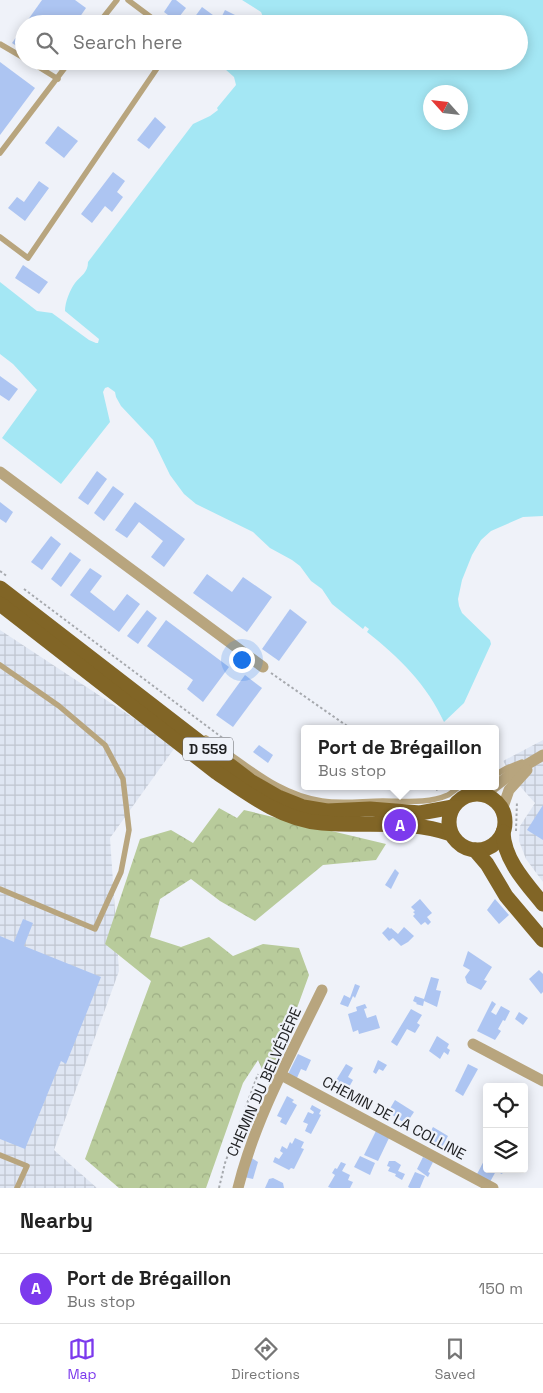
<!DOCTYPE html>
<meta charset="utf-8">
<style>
:root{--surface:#fff;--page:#f6f6f6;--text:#222;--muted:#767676;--line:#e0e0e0;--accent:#7c3aed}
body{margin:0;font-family:"Space Grotesk",sans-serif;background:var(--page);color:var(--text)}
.controls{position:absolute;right:15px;bottom:15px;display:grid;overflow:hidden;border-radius:5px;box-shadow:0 2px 12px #0003}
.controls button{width:45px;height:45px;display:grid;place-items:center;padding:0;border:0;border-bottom:1px solid var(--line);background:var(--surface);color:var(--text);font:25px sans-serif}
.compass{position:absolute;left:423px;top:85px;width:45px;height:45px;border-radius:50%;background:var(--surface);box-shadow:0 2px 12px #0003;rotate:297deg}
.you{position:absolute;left:241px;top:659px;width:18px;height:18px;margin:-12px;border:4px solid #fff;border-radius:50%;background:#1a73e8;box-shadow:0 0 0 8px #1a73e833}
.badge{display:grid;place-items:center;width:32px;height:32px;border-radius:50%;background:var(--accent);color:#fff;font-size:16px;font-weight:700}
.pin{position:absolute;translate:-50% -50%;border:2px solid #fff;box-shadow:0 1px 5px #0006}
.popup{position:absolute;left:301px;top:725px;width:198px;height:65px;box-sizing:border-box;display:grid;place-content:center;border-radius:5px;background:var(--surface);filter:drop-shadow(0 1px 4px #0005);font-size:16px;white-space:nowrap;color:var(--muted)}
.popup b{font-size:19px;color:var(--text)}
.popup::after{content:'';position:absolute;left:50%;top:100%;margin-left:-10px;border:10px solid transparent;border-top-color:var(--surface)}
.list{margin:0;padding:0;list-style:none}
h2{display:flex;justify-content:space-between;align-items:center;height:65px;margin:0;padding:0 20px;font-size:21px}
h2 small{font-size:16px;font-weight:400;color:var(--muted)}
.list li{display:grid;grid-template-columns:32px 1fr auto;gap:15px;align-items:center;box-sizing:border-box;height:70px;padding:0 20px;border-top:1px solid var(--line)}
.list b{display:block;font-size:19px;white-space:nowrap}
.list p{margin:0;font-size:16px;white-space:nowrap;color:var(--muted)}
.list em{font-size:16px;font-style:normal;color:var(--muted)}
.icon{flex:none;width:28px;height:28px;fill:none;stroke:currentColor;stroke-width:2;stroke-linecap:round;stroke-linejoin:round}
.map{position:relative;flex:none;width:543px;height:1188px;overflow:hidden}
.search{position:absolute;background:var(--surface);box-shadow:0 2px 12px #0003;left:15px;right:15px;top:15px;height:55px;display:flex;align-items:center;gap:12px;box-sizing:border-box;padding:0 18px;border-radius:28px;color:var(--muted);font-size:19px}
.sheet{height:135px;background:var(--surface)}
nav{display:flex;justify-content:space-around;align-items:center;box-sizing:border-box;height:70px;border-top:1px solid var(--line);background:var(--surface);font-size:14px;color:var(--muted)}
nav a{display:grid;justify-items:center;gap:2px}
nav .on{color:var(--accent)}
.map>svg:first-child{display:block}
.industrial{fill:url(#industrial-grid)}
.forest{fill:url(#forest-crowns)}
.water{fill:#a4e7f4;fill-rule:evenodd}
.building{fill:#adc5f2}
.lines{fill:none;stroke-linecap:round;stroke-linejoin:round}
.path{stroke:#a6a9ae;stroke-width:2;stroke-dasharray:2.5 2.5;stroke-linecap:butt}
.lane{stroke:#b8a57e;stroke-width:5.5}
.street{stroke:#b8a57e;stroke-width:11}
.primary{stroke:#816526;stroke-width:15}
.labels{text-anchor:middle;stroke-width:4.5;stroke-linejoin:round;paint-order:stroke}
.shield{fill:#eff2f9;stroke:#5d5f62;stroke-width:1}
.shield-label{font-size:14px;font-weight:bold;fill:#1f2022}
.street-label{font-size:15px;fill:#1f2022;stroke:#eff2f9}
</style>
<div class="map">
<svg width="543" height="1188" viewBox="0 0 543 1188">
<defs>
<pattern id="industrial-grid" width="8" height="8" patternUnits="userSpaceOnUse" patternTransform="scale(1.25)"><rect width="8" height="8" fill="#dfe6f3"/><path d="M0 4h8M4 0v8" fill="none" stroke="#bfc5d0"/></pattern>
<pattern id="forest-crowns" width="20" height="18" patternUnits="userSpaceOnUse" patternTransform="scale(1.25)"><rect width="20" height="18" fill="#b8cb9b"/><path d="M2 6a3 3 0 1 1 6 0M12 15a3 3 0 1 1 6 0" fill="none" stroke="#9eae85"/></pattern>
</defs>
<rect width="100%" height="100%" fill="#eff2f9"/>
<g class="industrial">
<path d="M0,630L176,746L110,838L119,971L54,1150L97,1188H0Z"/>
<path d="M543,740V882L526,859L519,841L520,826L535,803L518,784L503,761Z"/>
</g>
<path class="forest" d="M219,808L237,818L244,810L386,844L376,860L323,865L255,921L220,901L191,879L160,899L150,937L181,947L209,937L233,956L263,944L299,948L309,975L269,1085L258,1060L243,1083L206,1188H119L85,1159L151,981L105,944L140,839L171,830L193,843Z"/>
<path class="water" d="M242,0H543V516L523,517L491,531L481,540L472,555L462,580L458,599L459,606L462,613L490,640L491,644L464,703L444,722C427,685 399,657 367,632L369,629L365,626L363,629L332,604L322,589L311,581L300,566L292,560L270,548L253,532L196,504L184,494L170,475L153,440L121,406L116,397L115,392L108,387L105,388L103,392L110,422L61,484L2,438L37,390L13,364L0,354V282L37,311L52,313L89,340L96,343H98L99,339L65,311C65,302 70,290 75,283C81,275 88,273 88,262L193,124L210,116L218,110L217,108L236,85L234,77L225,69L230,61H519V24H266L261,12ZM430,92H460V122H430Z"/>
<g class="building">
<path d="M42,0H75L86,8L75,24H25Z"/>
<path d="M172,0H176L186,8L176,21L164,12Z"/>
<path d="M202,7L217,18L213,24H193L191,22Z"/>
<path d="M225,10L243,19L240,24H218Z"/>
<path d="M24,26V51L12,43Z"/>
<path d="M0,62L35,88L0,135Z"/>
<path d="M155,117L166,127L149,149L137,140Z"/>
<path d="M58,126L78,141L64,158L45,143Z"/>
<path d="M113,172L125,181L117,192L123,197L112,212L105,206L92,223L81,214Z"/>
<path d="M39,181L49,188L25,221L8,208L17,197L24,202Z"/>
<path d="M23,265L48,282L39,294L15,278Z"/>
<path d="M0,376L18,389L9,401L0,395Z"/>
<path d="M97,471L107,479L88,505L78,498Z"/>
<path d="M113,486L124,494L104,521L94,513Z"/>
<path d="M0,502L13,512L6,523L0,519Z"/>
<path d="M135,502L185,539L164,567L151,557L163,541L139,522L127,538L115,530Z"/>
<path d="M51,536L61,544L42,570L31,562Z"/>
<path d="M70,552L81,560L61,587L51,579Z"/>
<path d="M90,568L102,576L90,592L114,611L127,594L140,604L119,632L70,595Z"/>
<path d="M207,574L232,592L243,577L272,597L247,632L193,593Z"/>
<path d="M290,609L307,622L279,661L262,649Z"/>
<path d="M147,610L157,618L138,644L127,636Z"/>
<path d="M166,620L229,667L203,702L187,689L193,680L147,646Z"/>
<path d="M245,675L262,688L233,727L216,715Z"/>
<path d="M259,745L273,755L268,763L253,752Z"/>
<path d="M543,805V840L527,830Z"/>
<path d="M395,869L399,873L391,889L385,885Z"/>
<path d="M420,899L432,913L427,917L431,922L428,925L425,922L421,925L413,916L415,914L413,912L415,911L411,907Z"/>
<path d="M495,899L509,915L499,924L487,910Z"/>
<path d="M23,919L33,923L24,946L101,977L66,1064L61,1061L25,1149L0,1139V936L14,942Z"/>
<path d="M388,927L390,929L391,928L398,934L404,927L414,936L408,942L401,946L393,938L389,941L382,933Z"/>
<path d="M468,951L492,967L484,980L487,981L481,990L467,983L465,977L470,970L463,966Z"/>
<path d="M539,970L543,974V992L541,994L529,979Z"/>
<path d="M431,977L439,979L436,990L441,991L437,1007L424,1001L423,1006L416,1004L417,1003L413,1001L415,996L424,999Z"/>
<path d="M355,984L360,986L355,998L353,996L348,1007L340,1004L344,995L350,998Z"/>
<path d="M492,1001L496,1004L491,1012L496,1015L501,1006L510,1011L505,1021L503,1020L498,1029L501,1031L495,1040L477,1031Z"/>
<path d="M365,1004L367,1008L364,1009L367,1018L376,1015L380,1028L359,1034L358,1030L353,1032L348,1014L357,1011L356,1007Z"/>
<path d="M411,1009L422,1015L417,1023L420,1025L415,1033L407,1029L397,1046L391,1042Z"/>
<path d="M519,1012L528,1018L523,1025L515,1019Z"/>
<path d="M437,1036L449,1044L447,1048L450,1050L448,1055L444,1052L440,1059L429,1051Z"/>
<path d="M298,1054L311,1060L306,1071L301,1069L296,1080L287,1076Z"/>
<path d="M378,1060L387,1065L383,1071L379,1069L376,1074L373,1072Z"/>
<path d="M346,1064L353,1068L348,1077L353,1080L348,1089L335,1082Z"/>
<path d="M468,1064L478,1069L463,1096L455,1091Z"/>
<path d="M287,1096L294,1100L292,1102L297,1105L286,1125L280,1122L282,1118L277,1116Z"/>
<path d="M395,1100L414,1112L406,1124L388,1112Z"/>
<path d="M312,1105L321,1110L319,1114L321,1115L311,1134L305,1131L308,1124L303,1122L308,1112L313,1114L314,1112L310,1109Z"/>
<path d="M433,1127L448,1136L441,1149L425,1141Z"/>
<path d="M376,1131L389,1138L378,1161L364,1155Z"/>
<path d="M295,1138L304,1142L301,1148L304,1149L294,1169L291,1168L289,1170L273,1162L275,1157L279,1159L283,1153L280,1151L282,1146L287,1149L290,1142L292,1144Z"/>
<path d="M487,1155V1169H512L510,1173L504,1170L502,1174L496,1171L490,1182L477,1174Z"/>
<path d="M360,1156L375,1163L370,1175L354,1167Z"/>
<path d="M250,1157L258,1162L253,1179L244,1177Z"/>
<path d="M423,1157L433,1162L428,1172L430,1173L428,1177L417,1169Z"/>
<path d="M389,1161H395L401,1165L398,1171L405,1174L402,1180L395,1176L396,1174L388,1171L390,1167L387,1166Z"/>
<path d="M341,1162L346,1164L342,1171L350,1175L348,1180L353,1182L350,1188H331L328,1187L335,1175L332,1173L335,1168L337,1169Z"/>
<path d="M415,1172L425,1176L420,1188H410L408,1187Z"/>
<path d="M273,1178L283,1183L284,1188H265L269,1179Z"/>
</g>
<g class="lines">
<g class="path">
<path d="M0,571L8,577"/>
<path d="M24,589L228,742"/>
<path d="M271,673L350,728"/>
<path d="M436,790L444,786"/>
<path d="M516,831L517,801"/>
<path d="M219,1188L225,1163L258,1074"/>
</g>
<g class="lane">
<path d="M128,0L160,24"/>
<path d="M98,24L117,0"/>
<path d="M0,44L24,58"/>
<path d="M29,61L58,79"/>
<path d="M0,153L70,61"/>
<path d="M0,237L28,258L162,61"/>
<path d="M0,665L59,706L105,745L123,779L129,830L121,872L95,929L0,889"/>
<path d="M206,738C245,762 275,794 322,801C342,804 363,801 383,801C404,801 428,804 448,795C452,793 456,789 460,786"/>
<path d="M495,775L507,768L522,762"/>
<path d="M0,1155L27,1166L17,1188"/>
</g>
<g class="street">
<path d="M0,472L263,667"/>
<path d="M484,795L511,774L543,755"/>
<path d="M502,810L509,790L527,770"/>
<path d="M473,1044L543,1081"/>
<path d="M281,1075L493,1188"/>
<path d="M238,1188C255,1119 291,1054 322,990"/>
</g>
<g class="primary">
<path d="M0,588L224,761L252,782L278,797L303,807L327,811L370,809L420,813L453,807"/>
<path d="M0,604L216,772C248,794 282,820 322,823C365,827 410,819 451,834"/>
<circle cx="477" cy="822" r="28"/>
<path d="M503,832C504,860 526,883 543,904"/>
<path d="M475,850L487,864L506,896L543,940"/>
</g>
</g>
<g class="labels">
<rect class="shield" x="183" y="737.5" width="50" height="23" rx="4"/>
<g class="shield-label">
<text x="208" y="754">D 559</text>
</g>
<g class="street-label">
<text transform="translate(264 1082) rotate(-66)" y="5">CHEMIN DU BELVÉDÈRE</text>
<text transform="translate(394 1118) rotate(28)" y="5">CHEMIN DE LA COLLINE</text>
</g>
</g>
</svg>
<div class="controls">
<button><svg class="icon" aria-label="locate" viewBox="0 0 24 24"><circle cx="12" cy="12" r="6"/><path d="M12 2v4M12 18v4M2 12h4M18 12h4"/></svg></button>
<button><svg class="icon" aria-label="layers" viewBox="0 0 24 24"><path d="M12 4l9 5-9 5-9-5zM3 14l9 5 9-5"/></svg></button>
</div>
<svg class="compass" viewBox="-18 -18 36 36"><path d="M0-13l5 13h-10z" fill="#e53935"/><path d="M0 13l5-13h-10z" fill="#767676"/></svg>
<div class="you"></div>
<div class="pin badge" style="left:400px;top:825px">A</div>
<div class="popup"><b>Port de Brégaillon</b>Bus stop</div>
<div class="search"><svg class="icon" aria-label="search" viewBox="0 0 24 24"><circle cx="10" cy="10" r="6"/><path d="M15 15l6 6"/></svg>Search here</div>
</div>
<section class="sheet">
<h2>Nearby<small></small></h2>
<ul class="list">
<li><span class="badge">A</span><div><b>Port de Brégaillon</b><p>Bus stop</p></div><em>150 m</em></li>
</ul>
</section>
<nav>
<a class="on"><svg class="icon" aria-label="map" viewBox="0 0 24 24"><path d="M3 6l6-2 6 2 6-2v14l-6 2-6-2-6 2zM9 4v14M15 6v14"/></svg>Map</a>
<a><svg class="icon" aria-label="directions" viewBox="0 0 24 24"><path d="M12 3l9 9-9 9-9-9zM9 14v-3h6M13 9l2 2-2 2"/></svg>Directions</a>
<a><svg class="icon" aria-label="saved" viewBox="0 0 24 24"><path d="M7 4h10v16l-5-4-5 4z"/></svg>Saved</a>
</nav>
